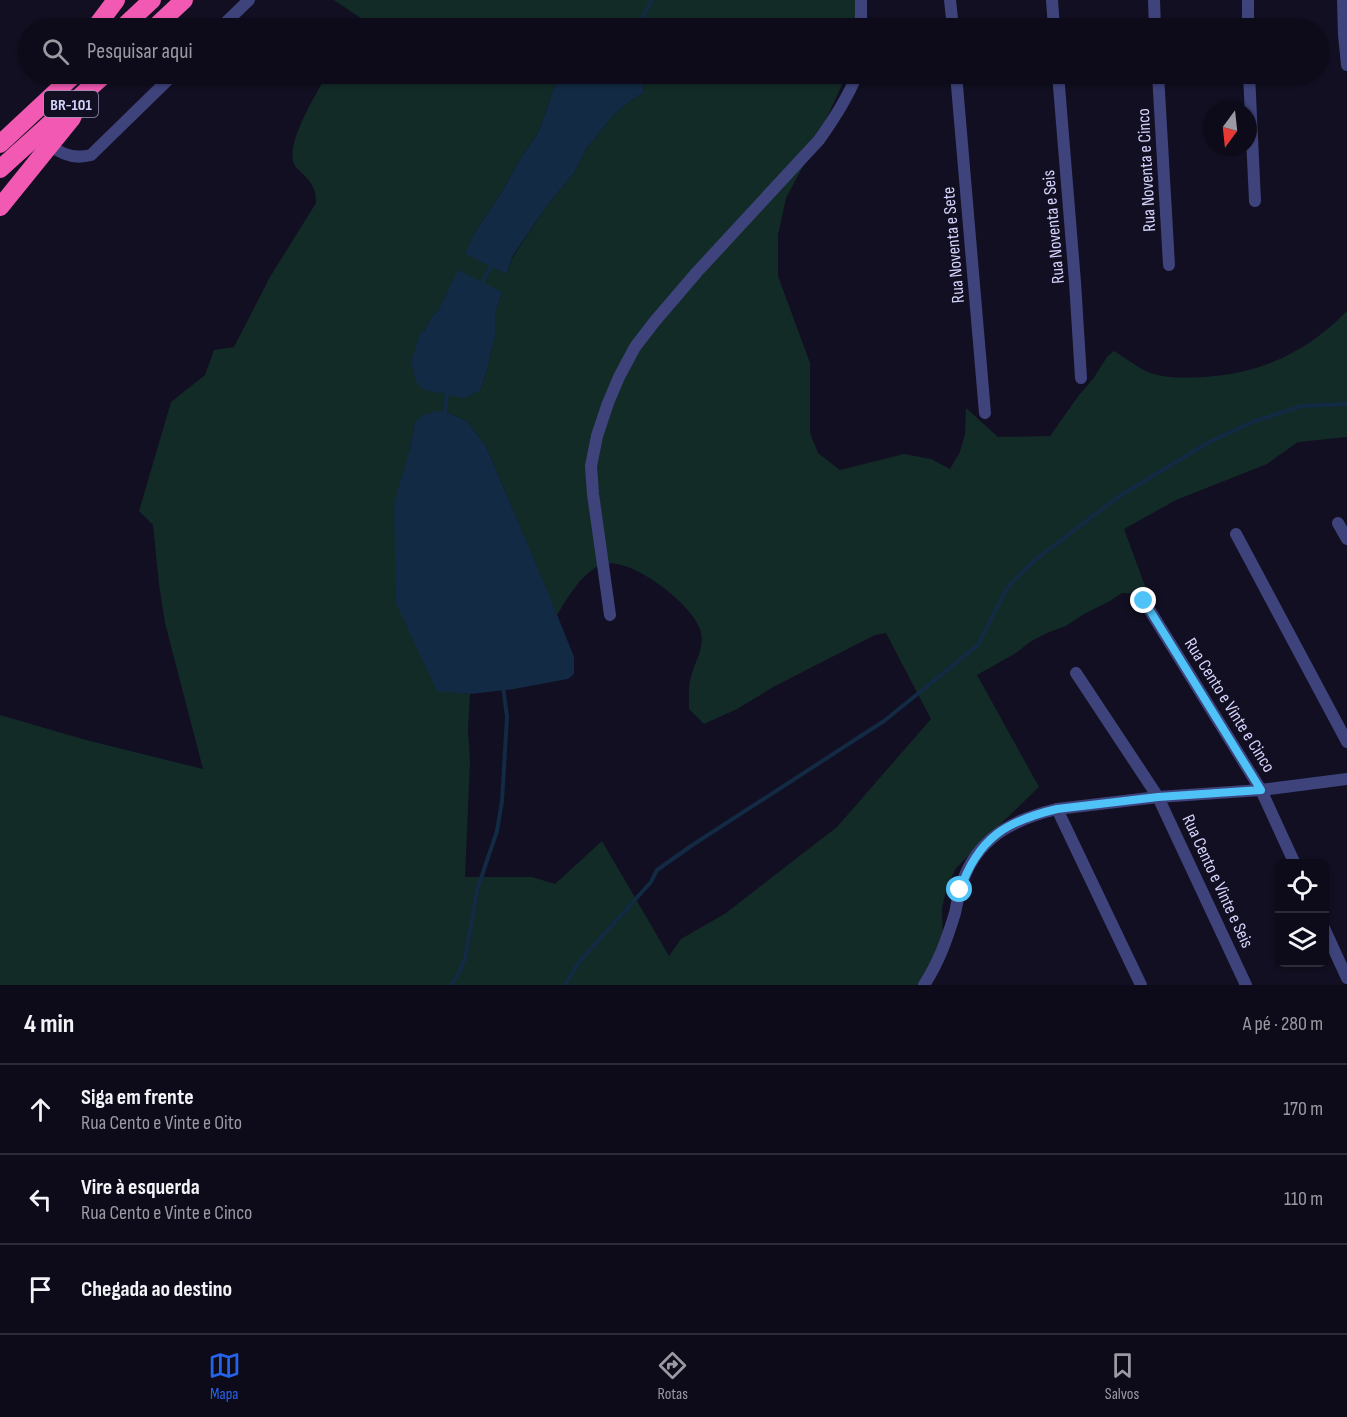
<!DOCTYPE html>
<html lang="pt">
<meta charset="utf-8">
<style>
:root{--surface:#0d0b19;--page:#1b1926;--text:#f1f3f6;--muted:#9a9ba2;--line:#2d2b38;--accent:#2563eb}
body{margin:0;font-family:"Sofia Sans Condensed",sans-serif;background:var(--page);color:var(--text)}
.controls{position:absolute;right:18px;bottom:18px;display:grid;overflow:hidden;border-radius:9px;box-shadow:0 2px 4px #0004}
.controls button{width:54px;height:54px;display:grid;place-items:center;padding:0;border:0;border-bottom:2px solid var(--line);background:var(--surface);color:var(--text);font:30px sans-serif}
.compass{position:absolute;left:1203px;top:102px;width:54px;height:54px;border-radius:50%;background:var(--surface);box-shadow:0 2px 4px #0004;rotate:195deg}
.stop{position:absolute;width:18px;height:18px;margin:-14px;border:4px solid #4fc3f7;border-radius:50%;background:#fff}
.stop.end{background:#4fc3f7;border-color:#fff;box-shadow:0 2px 6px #0008}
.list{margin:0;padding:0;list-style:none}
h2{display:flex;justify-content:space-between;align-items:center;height:78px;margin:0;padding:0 24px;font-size:26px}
h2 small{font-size:20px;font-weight:400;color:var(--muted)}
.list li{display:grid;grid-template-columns:39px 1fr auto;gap:18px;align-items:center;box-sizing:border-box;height:90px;padding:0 24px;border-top:2px solid var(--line)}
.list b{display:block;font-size:22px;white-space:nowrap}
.list p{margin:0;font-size:20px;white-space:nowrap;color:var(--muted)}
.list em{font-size:20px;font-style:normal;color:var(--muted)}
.icon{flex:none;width:33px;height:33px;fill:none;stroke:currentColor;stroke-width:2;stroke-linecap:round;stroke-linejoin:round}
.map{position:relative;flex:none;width:1347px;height:985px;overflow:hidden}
.search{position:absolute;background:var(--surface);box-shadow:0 2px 4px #0004;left:18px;right:18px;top:18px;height:66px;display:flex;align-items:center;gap:15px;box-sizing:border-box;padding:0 21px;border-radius:33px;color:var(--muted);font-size:22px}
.sheet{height:348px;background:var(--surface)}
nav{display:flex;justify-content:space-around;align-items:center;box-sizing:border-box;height:84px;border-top:2px solid var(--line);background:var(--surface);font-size:16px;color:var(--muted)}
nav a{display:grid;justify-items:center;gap:3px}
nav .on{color:var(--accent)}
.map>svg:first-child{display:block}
.green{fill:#132b27;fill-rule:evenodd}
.water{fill:#122a43}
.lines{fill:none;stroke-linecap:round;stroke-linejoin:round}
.stream{stroke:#122a43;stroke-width:4}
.street{stroke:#3e437c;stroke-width:12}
.highway{stroke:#f159b2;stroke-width:18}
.route{stroke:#4fc3f7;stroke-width:8}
.labels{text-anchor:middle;stroke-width:4.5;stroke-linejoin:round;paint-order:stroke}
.shield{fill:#110f21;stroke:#9a98ba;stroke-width:1.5}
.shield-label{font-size:16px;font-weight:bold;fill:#d4d3fb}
.street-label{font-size:18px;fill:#d4d3fb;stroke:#110f21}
</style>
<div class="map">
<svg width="1347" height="985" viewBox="0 0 1347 985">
<rect width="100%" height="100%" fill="#110f21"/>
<g class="green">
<path d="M334,0H855L857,28H360L365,21Z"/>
<path d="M327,74H559L538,133L521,157L503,190L475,232L507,274L512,258L546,207L574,173L585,151L610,119L626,104L643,93L645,78L642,74H847L813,148L786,198L778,235V276L810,363V433L818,453L840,470L904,454L931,459L950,469L960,452L965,434L966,408L998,437L1050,436L1079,395L1093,379L1107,357L1114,351C1126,358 1138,368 1150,373C1168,379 1186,378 1204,377C1261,374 1308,351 1347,311V437L1298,442L1267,464L1176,500L1124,529L1148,594L1122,593L1110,601L1084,614L1066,626L1047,633L1030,642L1016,653L977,675L1039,787L973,851L956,868L947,887L942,908L943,943L920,985H0V715L86,740L203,769L165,623L159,584L153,525L139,511L171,402L205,375L214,350L234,347L270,277L316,203C316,187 311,182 300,171C298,169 295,167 294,164C285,143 317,93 327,74ZM502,292L495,314V336L487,370L480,391L420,333L424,331L431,318L439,309L447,294ZM446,412L467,421L486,446L557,615C568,597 579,577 598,566C625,551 691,603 700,629C706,648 695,660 691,677C688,687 689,699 689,709L704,724L737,709L775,686L875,635L886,633L931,719L837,827L726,913L681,939L669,956L602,841L555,884L532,877H465L470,761L468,730L470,694L437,690L409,452L415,422Z"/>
</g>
<g class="water">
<path d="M559,74H642L645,78L643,93L626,104L610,119L585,151L574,173L546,207L512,257L507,274L465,254L475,232L503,190L521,157L538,133Z"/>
<path d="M458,270L502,292L495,314V336L487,370L480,391L464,398L425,390L417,384L411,362L420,333L424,331L431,318L439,309Z"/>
<path d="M437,411L446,412L467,421L486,446L550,597L574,657V674L568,679L514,689L470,694L437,691L396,604L394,504L409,452L415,422L425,414Z"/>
</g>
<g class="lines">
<g class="stream">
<path d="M637,28L652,0"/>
<path d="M481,285L493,263"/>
<path d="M445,415L447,392"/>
<path d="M451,985L460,971L465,958L477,890L497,831L502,801L507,717L503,686"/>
<path d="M565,985L579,962L651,882L657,870L691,846L884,721L978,645L1005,592L1012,582L1035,560L1118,497L1209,442L1255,421L1302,406L1347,404"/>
</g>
<g class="street">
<path d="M950,0L953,28"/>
<path d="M1052,0L1054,28"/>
<path d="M1154,0L1155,28"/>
<path d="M1343,0L1344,35L1347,65"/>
<path d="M220,28L249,0"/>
<path d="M861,28V0"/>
<path d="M1248,28V0"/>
<path d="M956,74L985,413"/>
<path d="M1058,74L1075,282L1081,378"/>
<path d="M1158,74L1169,265"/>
<path d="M1249,74L1255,201"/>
<path d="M50,145C63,156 76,159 91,155L174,74"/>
<path d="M1338,523L1347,539"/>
<path d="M1236,534L1347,742"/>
<path d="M1144,601L1261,790L1295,864"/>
<path d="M610,615L593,494L591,466L597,436L608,403L619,377L635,347L655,321L697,272L819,140C834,119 848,98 857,74"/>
<path d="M1076,673L1158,797L1246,985"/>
<path d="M1057,809L1141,985"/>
<path d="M1324,928L1347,978"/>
<path d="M924,985C939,962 947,939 955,913C958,899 960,885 966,873C983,834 1019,818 1057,809L1158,797L1261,790L1347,779"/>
</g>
<g class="highway">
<path d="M95,28L116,0"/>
<path d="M122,28L152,0"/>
<path d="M154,28L184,0"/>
<path d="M0,144L75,74"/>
<path d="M0,169L105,74"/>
<path d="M0,207L72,118L78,103"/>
</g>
</g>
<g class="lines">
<path class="route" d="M960,890C978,838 1006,821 1057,809L1158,797L1261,790L1144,601"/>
</g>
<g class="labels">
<rect class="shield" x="44" y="91" width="54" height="26" rx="4.5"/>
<g class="shield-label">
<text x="71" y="110">BR-101</text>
</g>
<g class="street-label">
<text transform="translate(1146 170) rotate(-93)" y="6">Rua Noventa e Cinco</text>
<text transform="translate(1053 227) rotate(-95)" y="6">Rua Noventa e Seis</text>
<text transform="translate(953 245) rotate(-95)" y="6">Rua Noventa e Sete</text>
<text transform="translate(1230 705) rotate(58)" y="6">Rua Cento e Vinte e Cinco</text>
<text transform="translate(1218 881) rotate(65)" y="6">Rua Cento e Vinte e Seis</text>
</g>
</g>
</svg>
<div class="controls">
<button><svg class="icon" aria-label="locate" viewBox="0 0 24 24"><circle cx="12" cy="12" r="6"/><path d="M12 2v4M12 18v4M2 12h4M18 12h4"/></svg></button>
<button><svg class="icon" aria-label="layers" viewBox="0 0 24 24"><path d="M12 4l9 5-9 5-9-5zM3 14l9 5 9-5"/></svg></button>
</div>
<svg class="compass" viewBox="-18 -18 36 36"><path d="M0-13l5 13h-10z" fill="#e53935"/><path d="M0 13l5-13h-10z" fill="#9a9ba2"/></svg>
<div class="stop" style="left:960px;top:890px"></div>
<div class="stop end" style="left:1144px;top:601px"></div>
<div class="search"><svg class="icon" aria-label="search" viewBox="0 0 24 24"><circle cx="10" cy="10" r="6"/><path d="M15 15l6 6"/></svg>Pesquisar aqui</div>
</div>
<section class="sheet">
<h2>4 min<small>A pé · 280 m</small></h2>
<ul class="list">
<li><svg class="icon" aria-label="ahead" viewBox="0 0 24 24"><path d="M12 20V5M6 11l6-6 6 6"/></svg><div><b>Siga em frente</b><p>Rua Cento e Vinte e Oito</p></div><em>170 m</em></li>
<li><svg class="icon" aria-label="left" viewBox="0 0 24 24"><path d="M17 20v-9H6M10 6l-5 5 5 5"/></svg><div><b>Vire à esquerda</b><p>Rua Cento e Vinte e Cinco</p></div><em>110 m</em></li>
<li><svg class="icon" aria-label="arrive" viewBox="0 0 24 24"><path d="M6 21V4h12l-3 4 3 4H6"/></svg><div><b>Chegada ao destino</b></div></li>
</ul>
</section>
<nav>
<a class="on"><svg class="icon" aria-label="map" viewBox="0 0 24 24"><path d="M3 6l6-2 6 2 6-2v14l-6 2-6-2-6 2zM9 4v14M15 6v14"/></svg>Mapa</a>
<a><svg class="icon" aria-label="directions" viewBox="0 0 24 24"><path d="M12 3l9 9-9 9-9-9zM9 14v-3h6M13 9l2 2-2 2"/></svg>Rotas</a>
<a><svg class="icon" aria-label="saved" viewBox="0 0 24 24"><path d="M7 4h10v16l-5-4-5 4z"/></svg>Salvos</a>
</nav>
